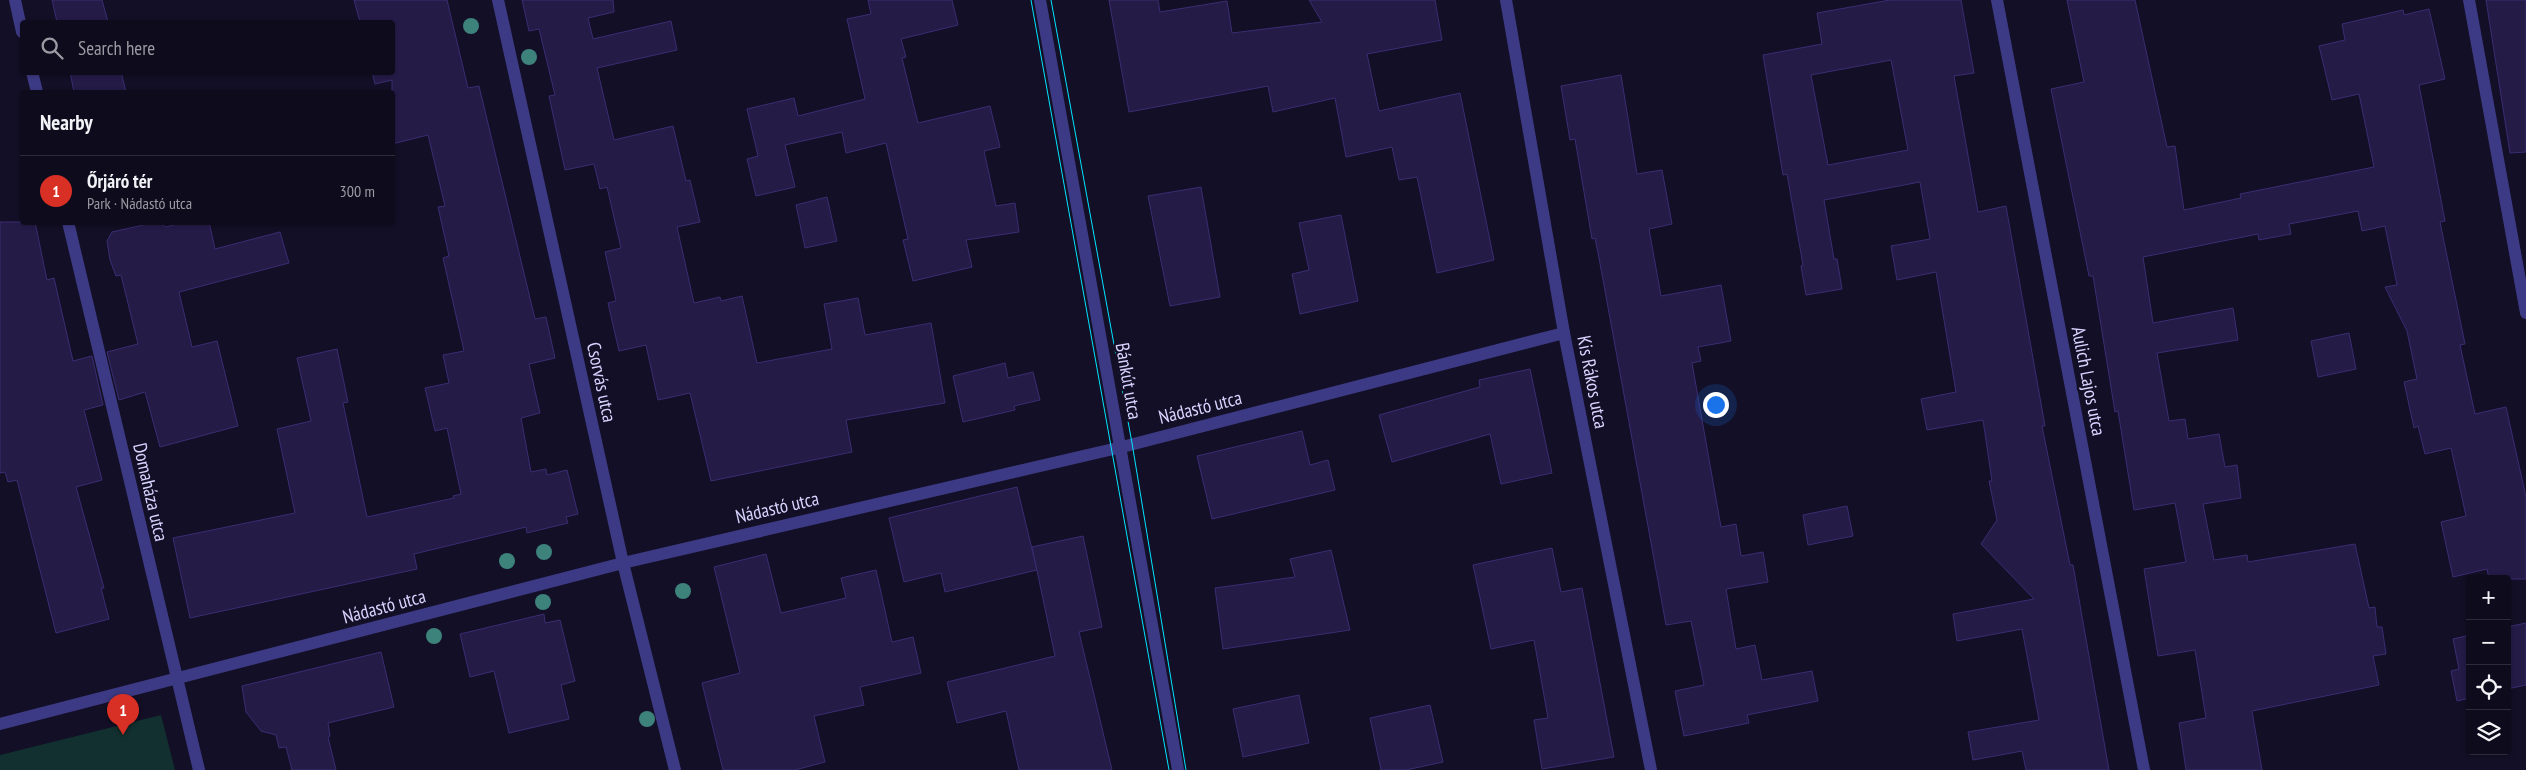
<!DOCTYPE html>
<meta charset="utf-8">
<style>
:root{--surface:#0e0b1c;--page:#1c1929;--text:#f1f3f6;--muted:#9b9ba3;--line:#2e2b3b;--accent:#d93025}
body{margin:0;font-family:"PT Sans Narrow",sans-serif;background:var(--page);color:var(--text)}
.controls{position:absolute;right:15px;bottom:15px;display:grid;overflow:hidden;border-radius:5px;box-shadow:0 1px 4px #0004}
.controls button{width:45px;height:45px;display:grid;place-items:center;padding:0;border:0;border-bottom:1px solid var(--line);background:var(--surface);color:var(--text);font:25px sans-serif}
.you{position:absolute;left:1715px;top:404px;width:18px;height:18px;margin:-12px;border:4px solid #fff;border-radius:50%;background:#1a73e8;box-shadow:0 0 0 8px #1a73e833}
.badge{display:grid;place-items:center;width:32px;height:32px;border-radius:50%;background:var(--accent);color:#fff;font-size:16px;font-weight:700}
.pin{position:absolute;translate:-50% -41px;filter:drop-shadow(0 1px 2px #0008)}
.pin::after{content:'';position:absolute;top:26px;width:18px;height:15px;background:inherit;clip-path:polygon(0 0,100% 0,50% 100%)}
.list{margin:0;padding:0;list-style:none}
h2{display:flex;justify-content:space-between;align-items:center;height:65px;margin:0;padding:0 20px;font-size:21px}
h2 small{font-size:16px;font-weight:400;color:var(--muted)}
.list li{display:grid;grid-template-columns:32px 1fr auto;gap:15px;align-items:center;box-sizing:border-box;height:70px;padding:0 20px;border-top:1px solid var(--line)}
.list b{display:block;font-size:19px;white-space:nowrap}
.list p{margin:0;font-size:16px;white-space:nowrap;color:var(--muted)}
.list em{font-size:16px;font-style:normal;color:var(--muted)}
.icon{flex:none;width:28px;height:28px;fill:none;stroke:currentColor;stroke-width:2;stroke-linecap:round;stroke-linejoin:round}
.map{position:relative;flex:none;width:2526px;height:770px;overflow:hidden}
.search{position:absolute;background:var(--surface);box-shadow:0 1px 4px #0004;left:20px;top:20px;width:375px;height:55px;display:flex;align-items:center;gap:12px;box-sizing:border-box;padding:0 18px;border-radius:5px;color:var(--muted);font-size:19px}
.panel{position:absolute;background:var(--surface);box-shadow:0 1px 4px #0004;left:20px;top:90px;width:375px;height:135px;border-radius:5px}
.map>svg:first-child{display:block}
.green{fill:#12302f}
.building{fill:#241b47;stroke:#3b2d73;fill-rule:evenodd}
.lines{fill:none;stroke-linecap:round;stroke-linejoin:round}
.minor{stroke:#3d3a85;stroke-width:12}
.tertiary{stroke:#3d3a85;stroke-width:12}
.tram{stroke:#00e5ff;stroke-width:1}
.tree{fill:#3d827b}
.labels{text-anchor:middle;stroke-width:5;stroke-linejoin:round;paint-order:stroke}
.street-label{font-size:19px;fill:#d9d4ff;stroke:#130f26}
</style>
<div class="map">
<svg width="2526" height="770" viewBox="0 0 2526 770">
<rect width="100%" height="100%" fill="#130f26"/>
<path class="green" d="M161,715L175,770H0V755Z"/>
<g class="building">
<path d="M52,0H102L108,22H57Z"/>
<path d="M354,0H447L468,88L479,86L535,319L546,317L555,358L529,364L540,413L521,418L531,472L546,469L547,475L567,470L578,514L566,517L568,523L527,533L526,527L414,554L417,569L190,618L173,538L295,513L277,429L311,421L297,358L337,349L348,402L343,403L367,517L454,498L453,496L461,494L447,428L435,431L425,388L449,383L443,355L464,351L443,258L449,256L438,207L445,206L428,135L392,144V80L375,84L372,72H392V22H360Z"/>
<path d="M522,0H613L614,12L588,18L593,39L671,21L677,50L597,68L614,140L673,126L686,181L690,180L700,222L677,227L694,303L720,297L721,301L742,296L757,363L832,349L824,304L858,298L865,335L931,323L945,403L846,420L852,452L711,481L690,393L658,400L646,345L619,351L608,303L616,301L605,252L621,248L607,187L600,189L594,164L565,170L549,96L555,95L539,29L529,31Z"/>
<path d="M868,0H952L958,25L901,39L906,57L902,58L918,123L990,106L1000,147L984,151L996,206L1015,203L1019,232L966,240L972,267L913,281L903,240L908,239L886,143L846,153L842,132L785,145L795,187L756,196L747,159L758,156L747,109L794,98L798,116L865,99L847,19L871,14Z"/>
<path d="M1109,0H1158L1160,12L1227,1L1232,33L1322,22L1309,0H1435L1442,40L1367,54L1379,111L1460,93L1494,260L1437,273L1417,177L1399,180L1392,147L1346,157L1335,98L1273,112L1268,86L1129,112Z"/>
<path d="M1890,0H1961L1974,73L1954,76L1978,212L2006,206L2045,426H2042L2070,565H2073L2109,770H2026L2022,751L1973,760L1968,732L2039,720L2022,629L1957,641L1953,614L2034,599L1981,544L1997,520L1989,481H1992L1983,420L1927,430L1921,399L1956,392L1936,272L1897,280L1891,246L1930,239L1920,182L1824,200L1834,259H1837L1842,289L1806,295L1801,266L1803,265L1787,174L1783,175L1763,55L1822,44L1817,13ZM1891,60L1908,150L1828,165L1811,75Z"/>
<path d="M2067,0H2135L2167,147L2175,146L2184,210L2241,198L2240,194L2374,167L2359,94L2332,100L2319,46L2345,40L2342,24L2403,10L2404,15L2429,9L2445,79L2419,85L2445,221L2440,222L2465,344L2460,345L2475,414L2506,407L2526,497V579H2489L2487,569L2453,577L2441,522L2466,516L2451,448L2425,454L2418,426L2414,428L2404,382L2417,379L2407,331L2385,287L2397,285L2385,226L2362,231L2358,211L2289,224L2291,234L2259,240L2258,234L2143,257L2153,323L2233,308L2238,340L2157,353L2169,421L2185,419L2188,439L2219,434L2225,467L2237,465L2241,498L2203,504L2214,560L2247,555L2248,562L2355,544L2369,608L2375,607L2377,627H2382L2386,654L2373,656L2379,685L2252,711L2262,770H2186L2179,723L2206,718L2195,650L2158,656L2144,569L2186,562L2175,503L2134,510L2118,411L2115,412L2093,276H2089L2051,89L2084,82Z"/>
<path d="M2486,0H2526V152L2510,153Z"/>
<path d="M70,72H121L126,92H74Z"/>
<path d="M1621,75L1637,174L1662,170L1672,224L1649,229L1661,296L1721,285L1731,341L1698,347L1701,361L1692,363L1721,527L1736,524L1741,556L1763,552L1768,582L1726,589L1736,649L1755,645L1762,680L1812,671L1818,701L1747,715L1749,723L1684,736L1675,691L1704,685L1691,621L1666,625L1599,258L1595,238L1592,239L1575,139L1570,140L1561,86Z"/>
<path d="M1201,187L1220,297L1170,306L1148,196Z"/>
<path d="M827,197L837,241L805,248L796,205Z"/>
<path d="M1341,215L1358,301L1300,314L1292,274L1309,270L1299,223Z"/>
<path d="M0,222H35L47,280L54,278L73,361L92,356L103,405L84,410L102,480L76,487L104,588H101L109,619L56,633L17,480L8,482L5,472L0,473Z"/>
<path d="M157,222L166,227L185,222H209L215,249L280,232L289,263L179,292L192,347L217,341L238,426L160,447L145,392L119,400L107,352L138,344L121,275L116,276L110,260L107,241L112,232Z"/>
<path d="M2349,333L2356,369L2318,377L2311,341Z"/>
<path d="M1005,363L1008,378L1033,372L1040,400L1014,406L1015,410L963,422L953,376Z"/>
<path d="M1530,369L1552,473L1501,484L1490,434L1392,462L1379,415L1480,387L1479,380Z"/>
<path d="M1302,431L1310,465L1328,460L1335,490L1212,519L1197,456Z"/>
<path d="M1017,487L1037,570L945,592L941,573L904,582L889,518Z"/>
<path d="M1847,506L1853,536L1808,545L1803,515Z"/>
<path d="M1083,536L1102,627L1079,632L1112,770H1019L1006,711L957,723L947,682L1055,656L1032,547Z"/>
<path d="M1552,548L1561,592L1582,588L1614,757L1542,769L1534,720L1548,718L1534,640L1491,649L1473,565Z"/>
<path d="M1331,550L1350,630L1223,649L1215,588L1295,577L1290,559Z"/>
<path d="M766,554L781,613L846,598L841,578L876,570L892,642L913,637L921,673L860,687L864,705L814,716L825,762L795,770H723L702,683L740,673L714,567Z"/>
<path d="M544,614L545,623L560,620L575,681L561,685L569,719L509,733L494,671L470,677L460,634Z"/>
<path d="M2526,623V685L2507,689V627Z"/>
<path d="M2470,635V698L2457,701L2451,671L2459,669L2453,639Z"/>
<path d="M381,652L394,707L328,723L330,736L328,737L336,770H292L286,747L279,748L276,735L261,731L246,712L242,686Z"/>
<path d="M1299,695L1309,743L1243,757L1233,709Z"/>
<path d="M1430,705L1443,762L1406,770H1381L1370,718Z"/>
</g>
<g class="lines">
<g class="minor">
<path d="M15,0L22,32"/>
<path d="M498,0L623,563L675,770"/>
<path d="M1506,0L1564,333L1651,770"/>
<path d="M1997,0L2144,770"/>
<path d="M2469,0L2526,313"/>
<path d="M32,72L37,92"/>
<path d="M68,222L199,770"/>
<path d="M0,724L623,563L1122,447L1564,333"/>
</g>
<path class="tertiary" d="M1040,0L1178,770"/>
<g class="tram">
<path d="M1031,0L1169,770"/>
<path d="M1051,0L1132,443L1186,770"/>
</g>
</g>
<g class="tree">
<circle cx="471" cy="26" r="8"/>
<circle cx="529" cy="57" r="8"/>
<circle cx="544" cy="552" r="8"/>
<circle cx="507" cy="561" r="8"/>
<circle cx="683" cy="591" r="8"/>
<circle cx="543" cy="602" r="8"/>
<circle cx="434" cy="636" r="8"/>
<circle cx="647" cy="719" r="8"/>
</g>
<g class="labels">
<g class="street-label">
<text transform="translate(1129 381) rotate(80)" y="7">Bánkút utca</text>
<text transform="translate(2089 381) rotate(79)" y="7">Aulich Lajos utca</text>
<text transform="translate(602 382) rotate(78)" y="7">Csorvás utca</text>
<text transform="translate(1593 382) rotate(79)" y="7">Kis Rákos utca</text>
<text transform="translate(1200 407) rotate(-14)" y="7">Nádastó utca</text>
<text transform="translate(151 492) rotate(77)" y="7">Domaháza utca</text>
<text transform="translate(777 507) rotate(-13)" y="7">Nádastó utca</text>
<text transform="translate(384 606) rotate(-15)" y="7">Nádastó utca</text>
</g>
</g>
</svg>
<div class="controls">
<button>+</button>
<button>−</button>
<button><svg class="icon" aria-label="locate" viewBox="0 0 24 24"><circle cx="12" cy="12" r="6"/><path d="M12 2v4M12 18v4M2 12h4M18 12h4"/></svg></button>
<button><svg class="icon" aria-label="layers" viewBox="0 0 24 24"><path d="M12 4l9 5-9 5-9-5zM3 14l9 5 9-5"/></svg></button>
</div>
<div class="you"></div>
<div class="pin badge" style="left:123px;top:735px">1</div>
<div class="search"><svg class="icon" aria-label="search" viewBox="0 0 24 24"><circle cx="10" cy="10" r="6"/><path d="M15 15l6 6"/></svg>Search here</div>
<section class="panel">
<h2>Nearby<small></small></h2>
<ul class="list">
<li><span class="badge">1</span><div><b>Őrjáró tér</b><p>Park · Nádastó utca</p></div><em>300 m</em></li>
</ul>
</section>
</div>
